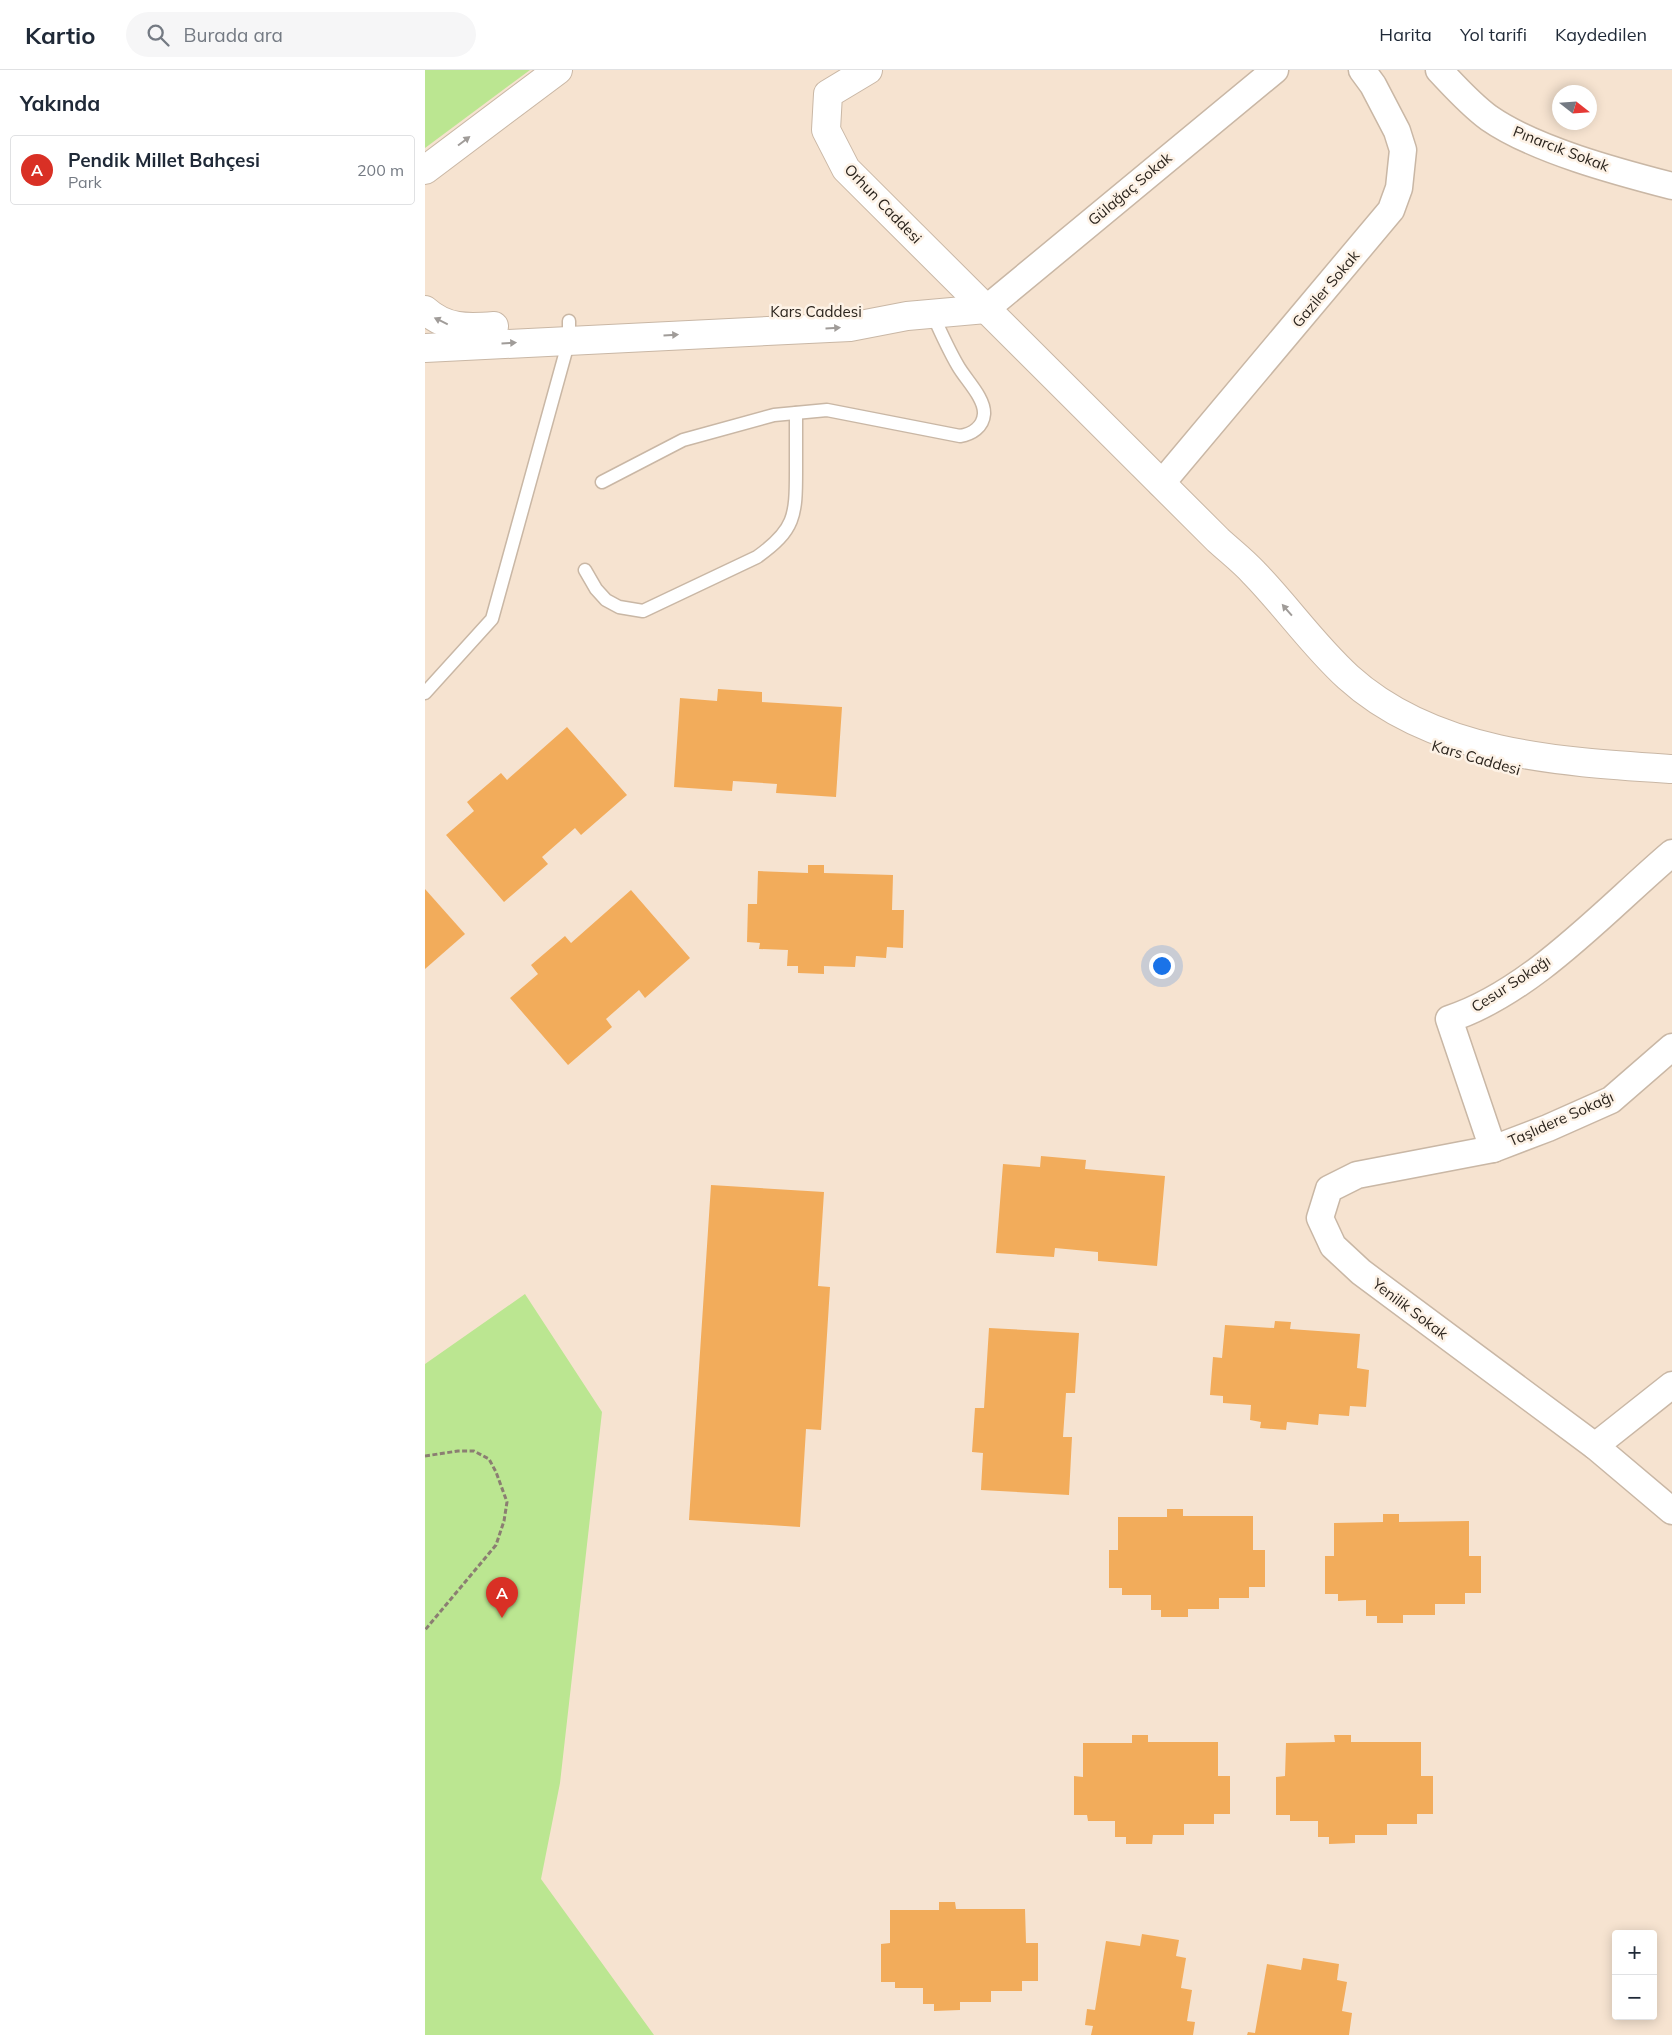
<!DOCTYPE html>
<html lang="tr">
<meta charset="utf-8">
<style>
:root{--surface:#fff;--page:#f6f6f7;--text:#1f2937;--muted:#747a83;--line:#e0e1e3;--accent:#d93025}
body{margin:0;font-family:Mulish,sans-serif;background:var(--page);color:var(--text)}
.controls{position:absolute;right:15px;bottom:15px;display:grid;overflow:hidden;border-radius:5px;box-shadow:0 2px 12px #0003}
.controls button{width:45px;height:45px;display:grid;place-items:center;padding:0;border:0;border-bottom:1px solid var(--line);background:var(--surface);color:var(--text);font:25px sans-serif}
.compass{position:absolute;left:1127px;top:15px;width:45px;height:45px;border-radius:50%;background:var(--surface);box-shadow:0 2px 12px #0003;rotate:107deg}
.you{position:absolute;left:736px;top:895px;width:18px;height:18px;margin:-12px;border:4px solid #fff;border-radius:50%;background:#1a73e8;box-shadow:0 0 0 8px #1a73e833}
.badge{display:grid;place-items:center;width:32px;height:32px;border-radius:50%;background:var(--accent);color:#fff;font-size:16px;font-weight:700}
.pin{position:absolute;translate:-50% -41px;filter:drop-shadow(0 1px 2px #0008)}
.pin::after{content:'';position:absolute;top:26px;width:18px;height:15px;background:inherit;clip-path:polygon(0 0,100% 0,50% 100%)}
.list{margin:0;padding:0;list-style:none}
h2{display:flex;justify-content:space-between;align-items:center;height:65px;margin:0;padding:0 20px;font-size:21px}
h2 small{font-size:16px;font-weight:400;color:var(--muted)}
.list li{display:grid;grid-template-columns:32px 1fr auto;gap:15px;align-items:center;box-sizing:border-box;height:70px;margin:0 10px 10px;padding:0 10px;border:1px solid var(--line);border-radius:5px}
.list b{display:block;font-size:19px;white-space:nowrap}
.list p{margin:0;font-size:16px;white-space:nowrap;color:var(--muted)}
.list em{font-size:16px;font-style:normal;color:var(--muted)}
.icon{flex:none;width:28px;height:28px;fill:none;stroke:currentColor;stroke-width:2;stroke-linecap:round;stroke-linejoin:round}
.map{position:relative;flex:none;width:1247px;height:1965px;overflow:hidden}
header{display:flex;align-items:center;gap:30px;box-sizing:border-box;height:70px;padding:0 25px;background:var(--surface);border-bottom:1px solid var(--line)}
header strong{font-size:24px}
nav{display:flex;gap:28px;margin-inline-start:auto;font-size:18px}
.search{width:350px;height:45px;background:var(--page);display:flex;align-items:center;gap:12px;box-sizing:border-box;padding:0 18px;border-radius:28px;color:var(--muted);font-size:19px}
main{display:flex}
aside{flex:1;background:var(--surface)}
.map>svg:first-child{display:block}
.green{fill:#bbe691}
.building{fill:#f2ac5b}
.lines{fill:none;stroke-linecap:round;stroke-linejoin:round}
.service-casing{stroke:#c9b7a5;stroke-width:15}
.minor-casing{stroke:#c9b7a5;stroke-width:29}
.tertiary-casing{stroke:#c9b7a5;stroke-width:30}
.primary-casing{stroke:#c9b7a5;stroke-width:30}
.path{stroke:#8b7e72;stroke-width:3;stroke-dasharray:5 2.5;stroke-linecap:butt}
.service{stroke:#fff;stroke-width:12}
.minor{stroke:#fff;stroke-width:26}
.tertiary{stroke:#fff;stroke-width:28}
.primary{stroke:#fff;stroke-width:28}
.oneway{fill:#a09c99}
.labels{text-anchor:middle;stroke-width:5;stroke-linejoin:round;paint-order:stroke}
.street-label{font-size:15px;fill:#2b241d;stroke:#fdf2e6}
</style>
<header>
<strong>Kartio</strong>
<div class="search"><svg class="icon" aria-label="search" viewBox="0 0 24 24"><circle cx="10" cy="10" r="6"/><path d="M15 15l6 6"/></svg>Burada ara</div>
<nav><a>Harita</a><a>Yol tarifi</a><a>Kaydedilen</a></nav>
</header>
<main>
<aside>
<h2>Yakında<small></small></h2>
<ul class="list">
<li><span class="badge">A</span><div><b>Pendik Millet Bahçesi</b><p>Park</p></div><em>200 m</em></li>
</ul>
</aside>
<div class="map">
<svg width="1247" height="1965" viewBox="0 0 1247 1965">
<rect width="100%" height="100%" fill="#f6e3d0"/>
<g class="green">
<path d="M0,0H105L0,78Z"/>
<path d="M100,1224L177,1342L135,1713L116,1809L229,1965H0V1294Z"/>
</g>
<g class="building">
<path d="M293,619L337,622V632L417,637L411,727L351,723L352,714L308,711L307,721L249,717L255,628L292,631Z"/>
<path d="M142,657L202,725L156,765L150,758L117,787L123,794L79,832L21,765L49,741L42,732L76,703L82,710Z"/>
<path d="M383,795H399V803L468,805L467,840H479L478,878L462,877L461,888L431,886L430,897L399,896V904L373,903V896H362L363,880L334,879L335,873L322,872L323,834H332L333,801L383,803Z"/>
<path d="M0,819L40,864L0,899Z"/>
<path d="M206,820L265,888L220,928L214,920L181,949L187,957L143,995L85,928L113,904L106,895L140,866L146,873Z"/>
<path d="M616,1086L661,1090L660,1099L740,1106L732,1196L673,1191V1182L630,1178L629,1187L571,1183L578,1094L615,1097Z"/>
<path d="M286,1115L399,1122L393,1216L405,1217L396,1360L381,1359L375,1457L264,1450Z"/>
<path d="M850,1251L866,1252L865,1259L935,1264L932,1298L944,1300L941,1337L925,1336L924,1346L894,1344L893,1355L862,1352L861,1360L835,1358L836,1352L825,1350L826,1335L798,1333V1326L785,1325L788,1287L797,1288L800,1255L849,1258Z"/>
<path d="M564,1258L654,1263L650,1323H641L638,1367H647L644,1425L556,1420L558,1383L547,1382L550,1338H559Z"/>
<path d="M742,1439H758V1446H828V1480H840V1517H824V1528H794V1539H763V1547H736V1540H726V1525H697V1518H684V1480H693V1447H742Z"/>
<path d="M958,1444H974V1452L1044,1451V1486H1056V1523H1040V1534H1010V1545H978V1553H952V1546H941V1530L913,1531V1524H900V1486H909V1453L958,1452Z"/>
<path d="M707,1665H723V1672H793V1706H805V1744H789V1754H759V1765H728L727,1774H701V1767H690V1751H663L662,1745H649V1706L658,1707V1673H707Z"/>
<path d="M909,1665H926V1672H996V1706H1008V1744H992V1754H962V1765H930V1773L904,1774V1767H893V1751H865V1745H851V1707L860,1706L861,1673L910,1672Z"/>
<path d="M514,1832H530L531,1839H600L601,1873H613V1911H597V1921H566V1932H535V1940L509,1941V1934H498V1918H470V1912H456V1874L465,1873V1840H514Z"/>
<path d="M717,1864L754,1870L751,1886L761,1888L756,1918L767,1920L762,1951L770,1952L768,1965H666L668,1956L660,1955L662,1939L670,1940L681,1871L715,1876Z"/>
<path d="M878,1888L914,1894L912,1910L922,1912L917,1941L927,1943L924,1965H822L823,1962L830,1963L842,1894L876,1900Z"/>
</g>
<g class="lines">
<defs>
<g id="service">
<path d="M177,412L258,370L349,345L402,340L535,366C547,364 558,357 559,344C560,328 541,310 533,296C523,279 515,261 507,243"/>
<path d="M160,500L171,519L181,530L194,537L218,541L332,487C370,460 371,446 371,401C371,382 371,363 371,343"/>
<path d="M0,623L67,549L144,270V251"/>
</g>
<g id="minor">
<path d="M1014,0C1030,17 1045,34 1064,48C1110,80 1193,102 1247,116"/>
<path d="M561,239L850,0"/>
<path d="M736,414L966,140L974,118L978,80L972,61L948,15L937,0"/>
<path d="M1247,977L1186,1030L1123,1058L1068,1079L932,1105L904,1119L895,1148L908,1176L936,1202L1170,1376L1247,1441"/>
<path d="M1068,1079L1024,949C1107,922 1181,839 1247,783"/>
<path d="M1170,1376L1247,1315"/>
</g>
<g id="tertiary">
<path d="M443,0L403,24L401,60L421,99L793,470C805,481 818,491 829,503C862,537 888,575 923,607C1009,685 1137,692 1247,699"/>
<path d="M0,240C21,259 42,258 69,256"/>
<path d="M0,278L425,257L482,246L561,239"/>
</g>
<path id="primary" d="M0,100L133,0"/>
</defs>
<use href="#service" class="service-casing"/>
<use href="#minor" class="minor-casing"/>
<use href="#tertiary" class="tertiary-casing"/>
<use href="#primary" class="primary-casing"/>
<path class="path" d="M0,1386L33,1381H49L64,1389L71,1402L82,1432L79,1451L71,1475L0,1560"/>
<use href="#service" class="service"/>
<use href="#minor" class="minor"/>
<use href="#tertiary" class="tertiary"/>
<use href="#primary" class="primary"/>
</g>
<defs><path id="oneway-solid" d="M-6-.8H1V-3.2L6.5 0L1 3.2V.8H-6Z" transform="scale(1.25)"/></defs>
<g class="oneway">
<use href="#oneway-solid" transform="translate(39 71) rotate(-37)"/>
<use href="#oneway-solid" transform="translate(16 251) rotate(-154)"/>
<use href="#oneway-solid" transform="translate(408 258) rotate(-3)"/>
<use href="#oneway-solid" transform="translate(246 265) rotate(-3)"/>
<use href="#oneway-solid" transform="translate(84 273) rotate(-3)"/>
<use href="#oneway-solid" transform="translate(862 540) rotate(-131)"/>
</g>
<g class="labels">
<g class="street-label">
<text transform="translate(1136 79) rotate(21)" y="5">Pınarcık Sokak</text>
<text transform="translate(705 119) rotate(-40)" y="5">Gülağaç Sokak</text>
<text transform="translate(458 134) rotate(46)" y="5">Orhun Caddesi</text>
<text transform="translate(901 219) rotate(-50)" y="5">Gaziler Sokak</text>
<text x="391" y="247">Kars Caddesi</text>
<text transform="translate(1051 688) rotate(16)" y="5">Kars Caddesi</text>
<text transform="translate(1086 914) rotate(-33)" y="5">Cesur Sokağı</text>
<text transform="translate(1136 1049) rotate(-24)" y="5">Taşlıdere Sokağı</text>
<text transform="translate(985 1239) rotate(37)" y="5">Yenilik Sokak</text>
</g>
</g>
</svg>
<div class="controls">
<button>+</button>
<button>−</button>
</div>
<svg class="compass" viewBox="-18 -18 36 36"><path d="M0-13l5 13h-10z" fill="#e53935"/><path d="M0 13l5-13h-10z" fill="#747a83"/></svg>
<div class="you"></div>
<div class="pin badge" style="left:77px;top:1548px">A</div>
</div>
</main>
